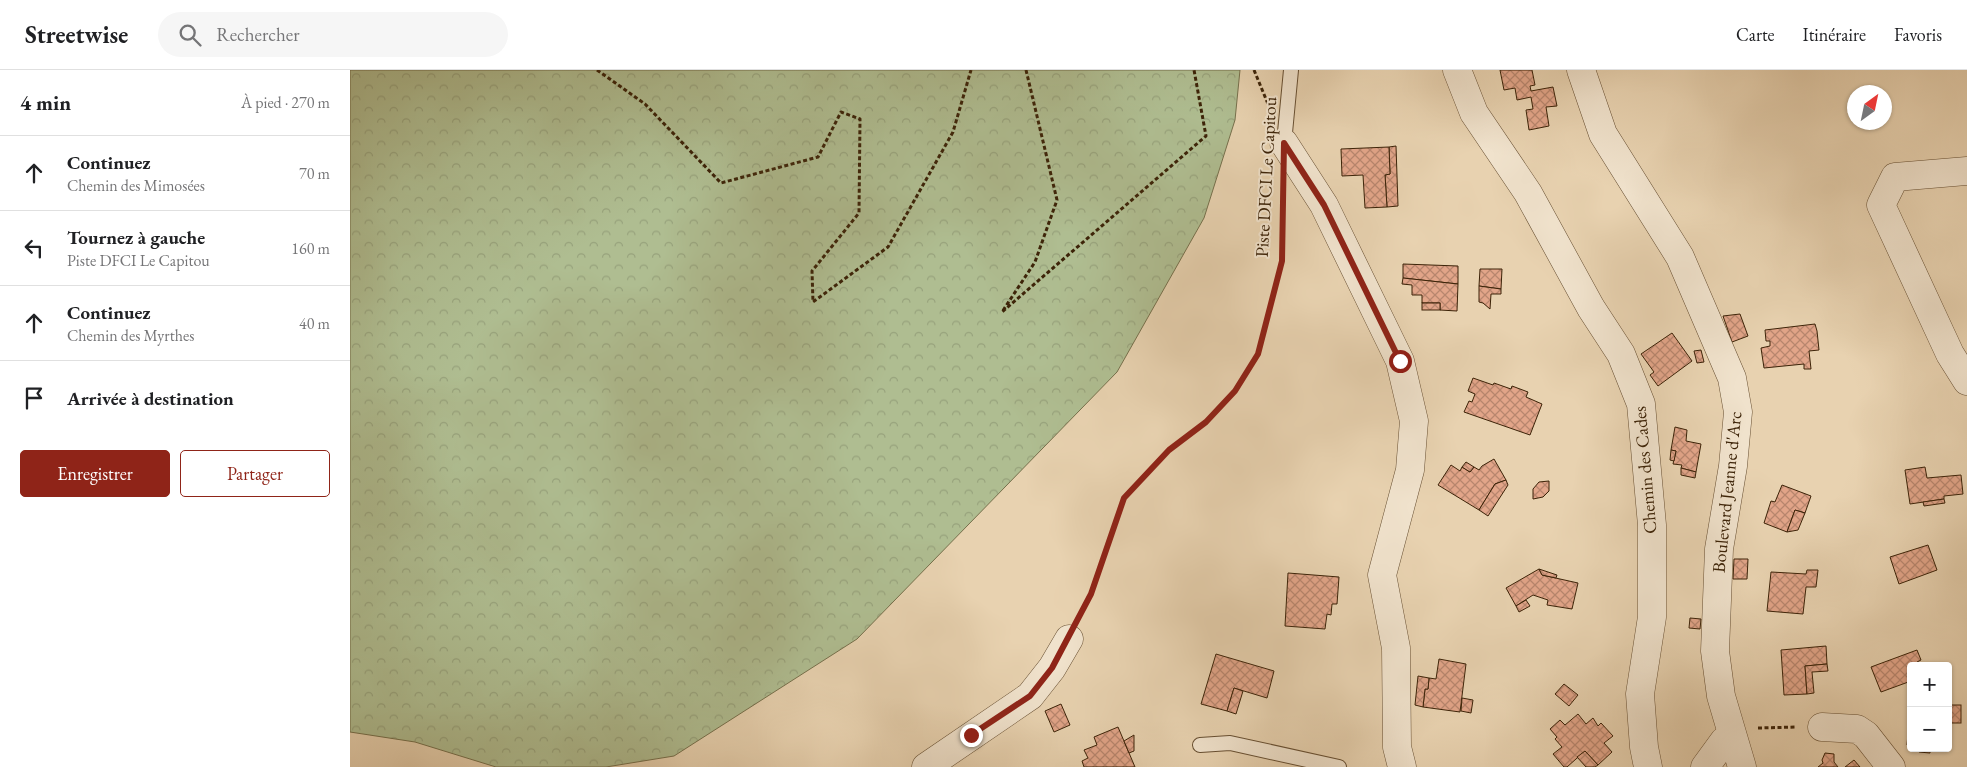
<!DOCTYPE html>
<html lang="fr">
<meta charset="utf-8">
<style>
:root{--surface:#fff;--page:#f6f6f6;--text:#202124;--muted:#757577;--line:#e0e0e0;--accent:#8f2418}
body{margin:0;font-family:"EB Garamond",serif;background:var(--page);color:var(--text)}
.controls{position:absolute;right:15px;bottom:15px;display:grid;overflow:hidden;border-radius:5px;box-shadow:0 1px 4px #0004}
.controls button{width:45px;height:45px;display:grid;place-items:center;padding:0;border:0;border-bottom:1px solid var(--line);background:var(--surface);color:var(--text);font:25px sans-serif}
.compass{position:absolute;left:1497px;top:15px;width:45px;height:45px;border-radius:50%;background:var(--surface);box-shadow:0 1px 4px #0004;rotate:33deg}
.stop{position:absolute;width:15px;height:15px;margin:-11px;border:4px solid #8f2418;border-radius:50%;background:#fff}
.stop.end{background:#8f2418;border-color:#fff;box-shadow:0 1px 5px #0008}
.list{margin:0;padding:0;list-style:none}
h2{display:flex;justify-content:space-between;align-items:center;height:65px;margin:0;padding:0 20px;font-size:21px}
h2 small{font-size:16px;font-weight:400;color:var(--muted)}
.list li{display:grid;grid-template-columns:32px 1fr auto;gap:15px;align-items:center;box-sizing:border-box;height:75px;padding:0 20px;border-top:1px solid var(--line)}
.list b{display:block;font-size:19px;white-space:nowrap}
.list p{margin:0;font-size:16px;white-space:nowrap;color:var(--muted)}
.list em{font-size:16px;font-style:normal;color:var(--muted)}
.actions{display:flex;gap:10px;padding:15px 20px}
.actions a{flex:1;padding:11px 0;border:1px solid var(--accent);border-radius:5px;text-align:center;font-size:18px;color:var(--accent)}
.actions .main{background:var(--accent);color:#fff}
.icon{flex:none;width:28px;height:28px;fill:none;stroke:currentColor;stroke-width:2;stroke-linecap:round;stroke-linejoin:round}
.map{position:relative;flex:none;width:1617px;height:697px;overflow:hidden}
header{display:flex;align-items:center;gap:30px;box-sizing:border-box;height:70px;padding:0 25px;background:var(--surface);border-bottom:1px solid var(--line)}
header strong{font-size:24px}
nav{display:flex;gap:28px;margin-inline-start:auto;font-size:18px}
.search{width:350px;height:45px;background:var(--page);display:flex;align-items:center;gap:12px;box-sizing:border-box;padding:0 18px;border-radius:28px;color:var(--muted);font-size:19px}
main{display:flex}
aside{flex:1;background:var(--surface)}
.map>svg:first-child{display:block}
.forest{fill:url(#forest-crowns);stroke:#76704c}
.building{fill:url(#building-cross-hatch);stroke:#3c2308}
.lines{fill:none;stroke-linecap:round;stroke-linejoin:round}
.lane-casing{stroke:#674f32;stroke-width:16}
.street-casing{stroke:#674f32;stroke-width:29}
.path{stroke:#3c2308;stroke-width:3;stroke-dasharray:4 2.5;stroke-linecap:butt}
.lane{stroke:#f0e2cc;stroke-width:14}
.street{stroke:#f0e2cc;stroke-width:28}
.route{stroke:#8f2418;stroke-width:6}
.labels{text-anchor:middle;stroke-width:4;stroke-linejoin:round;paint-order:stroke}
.street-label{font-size:18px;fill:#3c2308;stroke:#f0e2cc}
</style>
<header>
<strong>Streetwise</strong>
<div class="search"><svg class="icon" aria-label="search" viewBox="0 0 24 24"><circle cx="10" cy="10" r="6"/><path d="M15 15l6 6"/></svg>Rechercher</div>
<nav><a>Carte</a><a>Itinéraire</a><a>Favoris</a></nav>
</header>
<main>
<aside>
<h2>4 min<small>À pied · 270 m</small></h2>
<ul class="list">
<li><svg class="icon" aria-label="ahead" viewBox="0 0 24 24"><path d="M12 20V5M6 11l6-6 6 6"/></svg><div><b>Continuez</b><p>Chemin des Mimosées</p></div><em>70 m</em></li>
<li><svg class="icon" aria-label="left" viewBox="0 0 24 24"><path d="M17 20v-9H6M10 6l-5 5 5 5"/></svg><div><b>Tournez à gauche</b><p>Piste DFCI Le Capitou</p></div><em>160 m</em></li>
<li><svg class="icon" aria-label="ahead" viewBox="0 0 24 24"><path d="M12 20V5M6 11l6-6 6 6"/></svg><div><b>Continuez</b><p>Chemin des Myrthes</p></div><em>40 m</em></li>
<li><svg class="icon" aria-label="arrive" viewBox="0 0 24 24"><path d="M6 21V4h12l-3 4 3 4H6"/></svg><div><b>Arrivée à destination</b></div></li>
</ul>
<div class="actions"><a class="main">Enregistrer</a><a>Partager</a></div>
</aside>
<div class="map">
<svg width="1617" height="697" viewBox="0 0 1617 697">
<defs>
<pattern id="forest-crowns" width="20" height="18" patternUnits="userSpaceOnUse" patternTransform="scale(1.25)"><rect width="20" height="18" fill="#afbd91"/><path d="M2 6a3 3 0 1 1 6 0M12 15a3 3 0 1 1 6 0" fill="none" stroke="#97a27c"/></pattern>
<pattern id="building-cross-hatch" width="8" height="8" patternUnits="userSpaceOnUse" patternTransform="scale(1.25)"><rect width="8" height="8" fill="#e2a589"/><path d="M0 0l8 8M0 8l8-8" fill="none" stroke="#b8866e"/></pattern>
</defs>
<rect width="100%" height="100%" fill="#e8d2b0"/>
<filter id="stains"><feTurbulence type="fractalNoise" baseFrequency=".004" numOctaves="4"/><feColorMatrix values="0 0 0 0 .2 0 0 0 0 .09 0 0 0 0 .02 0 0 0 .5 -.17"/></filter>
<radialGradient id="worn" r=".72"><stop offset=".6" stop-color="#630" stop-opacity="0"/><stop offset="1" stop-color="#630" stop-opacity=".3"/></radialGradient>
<path class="forest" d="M0,0H890L885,50L854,148L767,302L507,569L324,686L256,697H146L65,672L0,662Z"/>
<g class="building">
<path d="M1150,0H1182L1185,15L1180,16L1181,21L1203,17L1207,36L1196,37L1199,56L1179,60L1176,40L1183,39L1181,27L1167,30L1165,18L1154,20Z"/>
<path d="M1046,76L1048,136L1037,137L1035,105L1040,104L1039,77Z"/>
<path d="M1039,77L1040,104L1035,105L1037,137L1015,138L1013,105L992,106L991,79Z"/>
<path d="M1053,194L1108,196V214L1053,208Z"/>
<path d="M1130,199H1152L1151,219L1129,216Z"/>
<path d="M1053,208L1108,214L1107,241L1090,240V233H1072V225H1062V215L1052,214Z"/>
<path d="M1129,216L1151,219V224H1141L1140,239L1133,233L1129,232Z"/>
<rect x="1072" y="233" width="18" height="7"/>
<path d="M1390,244L1398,266L1382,272L1373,246Z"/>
<path d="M1465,254L1467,261L1469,280L1459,281L1461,299H1454V294L1414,298L1411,278L1420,276V271H1416L1415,260Z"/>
<path d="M1322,263L1342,291L1308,316L1300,305L1304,302L1291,284Z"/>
<path d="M1351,280L1354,292L1347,293L1344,281Z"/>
<path d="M1123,308L1143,315L1144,313L1161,319L1162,316L1178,322L1176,327L1192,334L1180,365L1114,342L1119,331L1122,332L1125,324L1118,321Z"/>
<path d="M1325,357L1337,360L1336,371L1351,374L1346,402L1331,398L1332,395L1323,394L1326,381L1321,380Z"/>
<path d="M1321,380L1326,381L1324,391L1320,390Z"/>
<path d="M1144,389L1156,410L1145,414L1129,440L1088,415L1101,395L1110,401L1112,397L1120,402L1124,397L1129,400L1132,396Z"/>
<path d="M1116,392L1124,397L1120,402L1112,397Z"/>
<path d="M1575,397L1577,408L1611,405L1613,424L1594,426V429L1560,434L1555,400Z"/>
<path d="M1331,398L1346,402L1345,408L1331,405Z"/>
<path d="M1156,410L1158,415L1138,446L1129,440L1145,414Z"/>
<path d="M1199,411V421L1193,427L1183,429V419L1189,412Z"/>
<path d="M1432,415L1461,426L1455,443L1445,440L1437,462L1414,453L1421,431L1425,432Z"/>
<path d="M1594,429L1595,433L1574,436L1573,432Z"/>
<path d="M1445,440L1455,443L1448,460L1437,462Z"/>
<path d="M1578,475L1587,500L1549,514L1540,487Z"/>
<path d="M1384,489H1398L1397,509H1383Z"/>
<path d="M1189,499L1192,505L1228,513L1222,539L1197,535L1198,530L1183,525L1166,536L1156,518Z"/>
<path d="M1189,499L1207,505L1206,508L1192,505Z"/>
<path d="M1457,500H1468L1466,517H1456L1453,544L1417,541L1421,502L1456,504Z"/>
<path d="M938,503L989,507L987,534H982L981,545L977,544L975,559L935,556Z"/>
<path d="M1176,530L1180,536L1169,542L1166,536Z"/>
<path d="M1340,548L1351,549L1350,559L1339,558Z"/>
<path d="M1476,576L1477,594L1455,596L1457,624L1434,625L1431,580Z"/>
<path d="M1567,580L1571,590L1567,592L1568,596H1561V611L1531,622L1521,597Z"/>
<path d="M866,584L924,601L917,628L884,618L877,641L851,634Z"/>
<path d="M1089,589L1116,594L1110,642L1073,637L1075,619H1078L1079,608L1086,609Z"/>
<path d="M1477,594L1478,601L1462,602L1464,623L1457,624L1455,596Z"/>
<path d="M1068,606L1079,608L1078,619H1075L1073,637L1065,635Z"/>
<path d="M1214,614L1228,625L1219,636L1205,624Z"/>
<path d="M884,618L893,621L886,644L877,641Z"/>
<path d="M1112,628L1123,630L1121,643L1111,641Z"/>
<path d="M711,634L720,655L704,662L695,641Z"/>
<rect x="1600" y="635" width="11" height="18"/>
<path d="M1228,644L1236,654L1243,648L1248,656L1251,653L1263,666L1254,673L1262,682L1248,695L1235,681L1217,697H1214L1203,684L1212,677L1205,669L1207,667L1200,659L1210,650L1215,655Z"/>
<path d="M1559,652H1561V675H1557Z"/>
<path d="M768,657L785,697H734L732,691L738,688L734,680L747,675L744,667Z"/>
<path d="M784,665V681L779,683L774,671Z"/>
<path d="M1569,678H1580V683L1569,682Z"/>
<path d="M1235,681L1248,695L1245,697H1236L1227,687Z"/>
<path d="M1475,683L1484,684V692L1488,697H1468L1473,693L1472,690Z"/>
<path d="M1504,690L1510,697H1495Z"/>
</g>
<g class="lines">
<defs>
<g id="lane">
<path d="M934,73L941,0"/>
<path d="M850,675L880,673L989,697"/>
</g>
<g id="street">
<path d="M1107,0L1124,43L1178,123L1241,238L1271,284L1291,334L1302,455V547L1290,624L1294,677L1298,697"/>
<path d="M1231,0L1253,64L1330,187L1382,308L1388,342L1383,396L1369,479L1365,581L1371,626L1392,697"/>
<path d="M934,73L974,135L1050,291L1064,351L1060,400L1032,505L1046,578L1047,677L1052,697"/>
<path d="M1617,101L1545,107L1531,135L1600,284L1617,311"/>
<path d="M1472,657L1507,659L1516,665L1541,697"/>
<path d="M576,697L680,626L702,598L719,569"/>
<path d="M1355,697L1374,671L1382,665"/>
</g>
</defs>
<use href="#lane" class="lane-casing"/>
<use href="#street" class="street-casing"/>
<g class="path">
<path d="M247,0L295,34L371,113L468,87L491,42L510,49L509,143L462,201L463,232L538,177L603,62L621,0"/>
<path d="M676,0L707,130L685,192L652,242L856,66L844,0"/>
<path d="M904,0L918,34"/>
<path d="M729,548L741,523L774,427L819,380L856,352L885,321L908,284L932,191L934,120"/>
<path d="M1408,658L1446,657"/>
</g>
<use href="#lane" class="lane"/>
<use href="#street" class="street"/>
</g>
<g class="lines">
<path class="route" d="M621,665L680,626L702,598L741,524L774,428L819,380L856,352L885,321L908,284L932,191L934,73L974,135L1050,291"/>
</g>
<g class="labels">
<g class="street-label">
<text transform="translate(916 107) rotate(-87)" y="6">Piste DFCI Le Capitou</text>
<text transform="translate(1295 400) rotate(-95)" y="6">Chemin des Cades</text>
<text transform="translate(1377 422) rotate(-84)" y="6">Boulevard Jeanne d'Arc</text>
</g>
</g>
<rect width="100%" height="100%" filter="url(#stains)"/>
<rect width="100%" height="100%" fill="url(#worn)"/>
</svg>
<div class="controls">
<button>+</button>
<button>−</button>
</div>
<svg class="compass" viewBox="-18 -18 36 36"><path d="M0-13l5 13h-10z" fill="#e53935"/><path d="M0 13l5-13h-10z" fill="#757577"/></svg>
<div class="stop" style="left:1050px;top:291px"></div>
<div class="stop end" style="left:621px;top:665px"></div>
</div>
</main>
